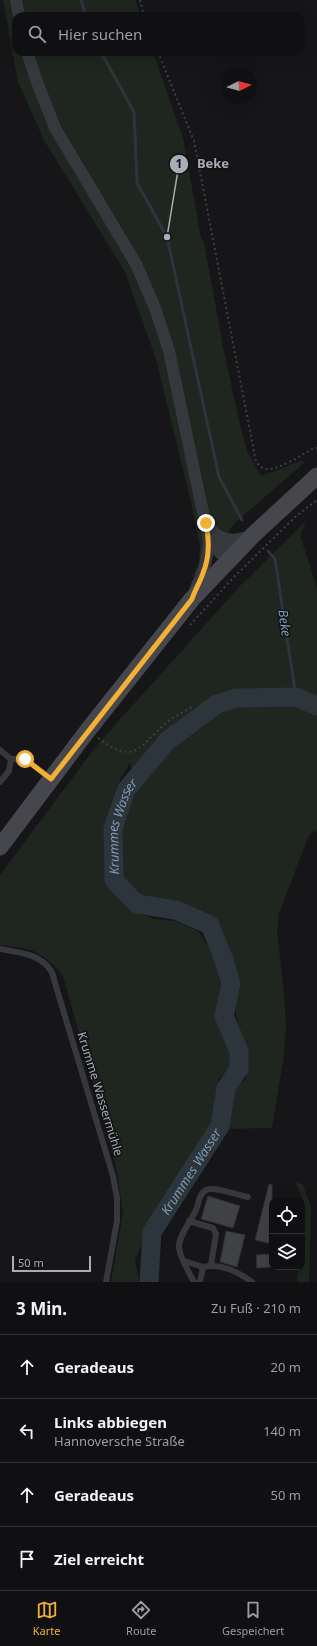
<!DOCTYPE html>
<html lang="de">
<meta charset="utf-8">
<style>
:root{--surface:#101012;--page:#1e1e20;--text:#f1f3f6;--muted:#9c9d9f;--line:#303032;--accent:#f2b134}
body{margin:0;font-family:"Noto Sans",sans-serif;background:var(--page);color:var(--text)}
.controls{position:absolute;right:12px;bottom:12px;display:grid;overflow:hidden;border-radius:8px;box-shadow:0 4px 16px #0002}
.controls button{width:36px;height:36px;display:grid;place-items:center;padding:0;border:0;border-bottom:1px solid var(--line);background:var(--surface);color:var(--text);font:20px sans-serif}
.compass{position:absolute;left:221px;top:68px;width:36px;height:36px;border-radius:50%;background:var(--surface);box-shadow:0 4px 16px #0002;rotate:84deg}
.scale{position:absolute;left:12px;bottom:10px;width:79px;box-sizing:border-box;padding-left:4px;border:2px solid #a8adb8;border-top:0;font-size:11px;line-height:14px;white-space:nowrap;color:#a8adb8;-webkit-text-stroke:3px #111113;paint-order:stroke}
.stop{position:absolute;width:12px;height:12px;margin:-9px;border:3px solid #f2b134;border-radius:50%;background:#fff}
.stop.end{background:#f2b134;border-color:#fff;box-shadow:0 1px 4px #0008}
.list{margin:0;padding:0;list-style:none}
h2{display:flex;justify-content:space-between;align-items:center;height:52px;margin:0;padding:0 16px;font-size:17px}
h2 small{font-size:13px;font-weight:400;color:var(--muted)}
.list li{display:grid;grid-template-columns:26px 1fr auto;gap:12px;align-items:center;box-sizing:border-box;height:64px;padding:0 16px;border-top:1px solid var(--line)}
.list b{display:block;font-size:15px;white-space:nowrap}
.list p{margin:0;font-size:13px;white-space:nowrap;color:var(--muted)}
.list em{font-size:13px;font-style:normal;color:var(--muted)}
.icon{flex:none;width:22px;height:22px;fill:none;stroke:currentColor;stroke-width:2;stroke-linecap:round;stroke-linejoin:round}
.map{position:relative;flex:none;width:317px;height:1282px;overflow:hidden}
.search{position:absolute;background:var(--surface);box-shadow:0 4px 16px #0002;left:12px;right:12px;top:12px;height:44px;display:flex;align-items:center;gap:10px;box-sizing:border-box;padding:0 14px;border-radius:12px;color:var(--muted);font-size:15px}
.sheet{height:308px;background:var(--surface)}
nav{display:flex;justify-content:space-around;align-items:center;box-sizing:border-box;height:56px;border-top:1px solid var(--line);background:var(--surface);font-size:11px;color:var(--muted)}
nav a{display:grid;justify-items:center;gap:2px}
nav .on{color:var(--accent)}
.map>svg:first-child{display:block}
.green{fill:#1e261f}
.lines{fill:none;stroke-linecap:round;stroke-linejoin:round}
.stream{stroke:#2c353c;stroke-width:3}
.river{stroke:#2c353c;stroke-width:19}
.building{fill:#404145;stroke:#303034}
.path{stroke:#3d3f44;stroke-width:2;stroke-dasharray:2 3;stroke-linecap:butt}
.service{stroke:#37383d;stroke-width:6}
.minor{stroke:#37383d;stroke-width:12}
.secondary{stroke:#45474d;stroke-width:17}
.route{stroke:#f2b134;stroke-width:5}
.labels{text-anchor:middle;stroke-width:3;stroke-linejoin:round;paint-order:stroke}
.street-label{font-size:12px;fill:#a8adb8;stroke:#111113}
.water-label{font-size:13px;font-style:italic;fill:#7f9bb3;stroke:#111113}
.leader{fill:none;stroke:#a8adb8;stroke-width:1.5}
.callout-dot{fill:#a8adb8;stroke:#111113;stroke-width:1.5}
.mark-label{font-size:12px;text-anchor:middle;font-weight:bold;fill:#111}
.callout-label{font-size:13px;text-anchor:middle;font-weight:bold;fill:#a8adb8;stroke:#111113;stroke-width:3;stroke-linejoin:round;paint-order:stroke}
</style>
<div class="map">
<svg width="317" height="1282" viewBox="0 0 317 1282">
<rect width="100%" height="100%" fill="#161618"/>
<g class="green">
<path d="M3,0H135L141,16H16V52H153L183,138L201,238L204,242L224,352L240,425L247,451L261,476L301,461L305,462L236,522L191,579L199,564L200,547L191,502L156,359L125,272L44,140L18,82Z"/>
<path d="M306,521L300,535L317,588V832L314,831L309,835L279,913L277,932L284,994L286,1026L284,1055L272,1128L225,1129L231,1093L246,1079V1061L241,1041L235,1007L240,989L222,932L213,921L179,905L141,898L121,879L119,834L126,800L134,784L130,762L116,788L108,813L104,843L105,874L117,896L133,911L154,919L176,921L198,931L217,960L221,988L218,1006L222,1022L231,1042L232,1069L219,1078L214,1123L172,1183L141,1245L135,1260L139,1282H111L123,1213L117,1171L63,976C42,950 32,949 0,945V875L97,745L240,586Z"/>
<path d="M296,1181L303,1185L311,1207L309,1282H297L298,1267H302V1226L304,1203Z"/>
</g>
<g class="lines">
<g class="stream">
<path d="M81,0L86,16"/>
<path d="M101,52L134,112L137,183L167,237L219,477L242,520"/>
<path d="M268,551L275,559L296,697"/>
</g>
<path class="river" id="s1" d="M149,1282L152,1232L220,1126L226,1088L239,1069V1051L224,1016L231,984L224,960L210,925L176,910L137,904L114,880L113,828L126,790L167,741L217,704L236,698L296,697L317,706"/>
</g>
<g class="building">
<path d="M269,1184L272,1185V1244L255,1240Z"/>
<path d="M208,1196L240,1206L233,1228L201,1219Z"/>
<path d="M226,1231L245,1235L237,1267L220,1262Z"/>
<path d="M270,1254L271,1267L257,1268L256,1255Z"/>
</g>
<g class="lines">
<g class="path">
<path d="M140,0L144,16"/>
<path d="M158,52L194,141L256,462C259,465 262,469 267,469C279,470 303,454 314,448H317"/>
<path d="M190,625L233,578L295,517L317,500"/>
<path d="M98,738C136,767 140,745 167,722C175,716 185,711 194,706"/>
</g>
<g class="service">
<path d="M0,750L11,759H25L50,778"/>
<path d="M0,782L9,771L11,759"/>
<path d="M0,949C18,952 41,954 51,971C53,974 54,979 55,983L113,1176L117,1198V1221L106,1282"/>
<path d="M189,1221L213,1228L216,1234L211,1265"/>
<path d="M184,1261L203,1267"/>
<path d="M194,1282C189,1272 181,1260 179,1248C178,1237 190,1222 195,1212C199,1205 198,1194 206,1190C214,1186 238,1195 248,1197"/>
<path d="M200,1282L203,1267C222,1263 238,1272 252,1282"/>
</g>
<g class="minor">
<path d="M16,0L19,16"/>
<path d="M27,52L37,82L55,128L136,264L155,308L169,351L209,541C208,560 203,574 195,590"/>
<path d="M206,523L227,548L231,558"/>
<path d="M217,535C231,542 237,540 252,536"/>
<path d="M209,541L221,554L231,558"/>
</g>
<path class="secondary" d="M0,847L88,730L192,599L253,535L317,476"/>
</g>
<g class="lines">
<path class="route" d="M25,759L51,779L192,599C195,590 200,582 203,573C210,556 209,540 206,523"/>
</g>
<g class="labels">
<g class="street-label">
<text transform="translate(100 1094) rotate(73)" y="4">Krumme Wassermühle</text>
</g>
<g class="water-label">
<text transform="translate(285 623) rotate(82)" y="5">Beke</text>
<text dy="5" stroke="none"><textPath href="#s1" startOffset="554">Krummes Wasser</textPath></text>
<text dy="5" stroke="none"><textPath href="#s1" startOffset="122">Krummes Wasser</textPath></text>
</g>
</g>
<path class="leader" d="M167 237L179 164"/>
<g class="callout-dot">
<circle cx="167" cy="237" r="4"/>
<circle cx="179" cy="164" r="10"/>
</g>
<g class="mark-label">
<text x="179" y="168">1</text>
</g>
<g class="callout-label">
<text x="213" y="168">Beke</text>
</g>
</svg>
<div class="controls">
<button><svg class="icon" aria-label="locate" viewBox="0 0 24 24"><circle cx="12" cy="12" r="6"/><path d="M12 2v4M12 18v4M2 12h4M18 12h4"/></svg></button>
<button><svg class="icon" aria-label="layers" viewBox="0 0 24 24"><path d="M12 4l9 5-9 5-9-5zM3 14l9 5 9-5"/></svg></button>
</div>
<svg class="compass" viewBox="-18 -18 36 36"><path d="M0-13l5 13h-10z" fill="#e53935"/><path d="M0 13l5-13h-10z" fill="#9c9d9f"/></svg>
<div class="scale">50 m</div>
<div class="stop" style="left:25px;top:759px"></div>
<div class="stop end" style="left:206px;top:523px"></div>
<div class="search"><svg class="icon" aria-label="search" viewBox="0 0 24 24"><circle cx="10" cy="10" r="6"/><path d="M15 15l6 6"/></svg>Hier suchen</div>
</div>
<section class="sheet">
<h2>3 Min.<small>Zu Fuß · 210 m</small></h2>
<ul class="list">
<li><svg class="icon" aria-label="ahead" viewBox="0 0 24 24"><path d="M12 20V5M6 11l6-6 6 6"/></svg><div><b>Geradeaus</b></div><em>20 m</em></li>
<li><svg class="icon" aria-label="left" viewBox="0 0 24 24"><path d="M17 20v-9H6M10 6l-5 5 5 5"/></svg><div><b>Links abbiegen</b><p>Hannoversche Straße</p></div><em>140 m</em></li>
<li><svg class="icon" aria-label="ahead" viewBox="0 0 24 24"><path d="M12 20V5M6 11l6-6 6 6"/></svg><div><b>Geradeaus</b></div><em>50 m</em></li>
<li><svg class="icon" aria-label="arrive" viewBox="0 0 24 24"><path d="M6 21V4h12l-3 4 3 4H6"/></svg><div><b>Ziel erreicht</b></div></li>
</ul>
</section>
<nav>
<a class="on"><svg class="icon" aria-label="map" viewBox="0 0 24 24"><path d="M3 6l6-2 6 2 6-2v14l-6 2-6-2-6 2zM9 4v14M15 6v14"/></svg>Karte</a>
<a><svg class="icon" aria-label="directions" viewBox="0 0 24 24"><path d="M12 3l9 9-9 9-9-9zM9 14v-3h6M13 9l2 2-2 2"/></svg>Route</a>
<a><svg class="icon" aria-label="saved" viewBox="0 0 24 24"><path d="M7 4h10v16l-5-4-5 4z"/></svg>Gespeichert</a>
</nav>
